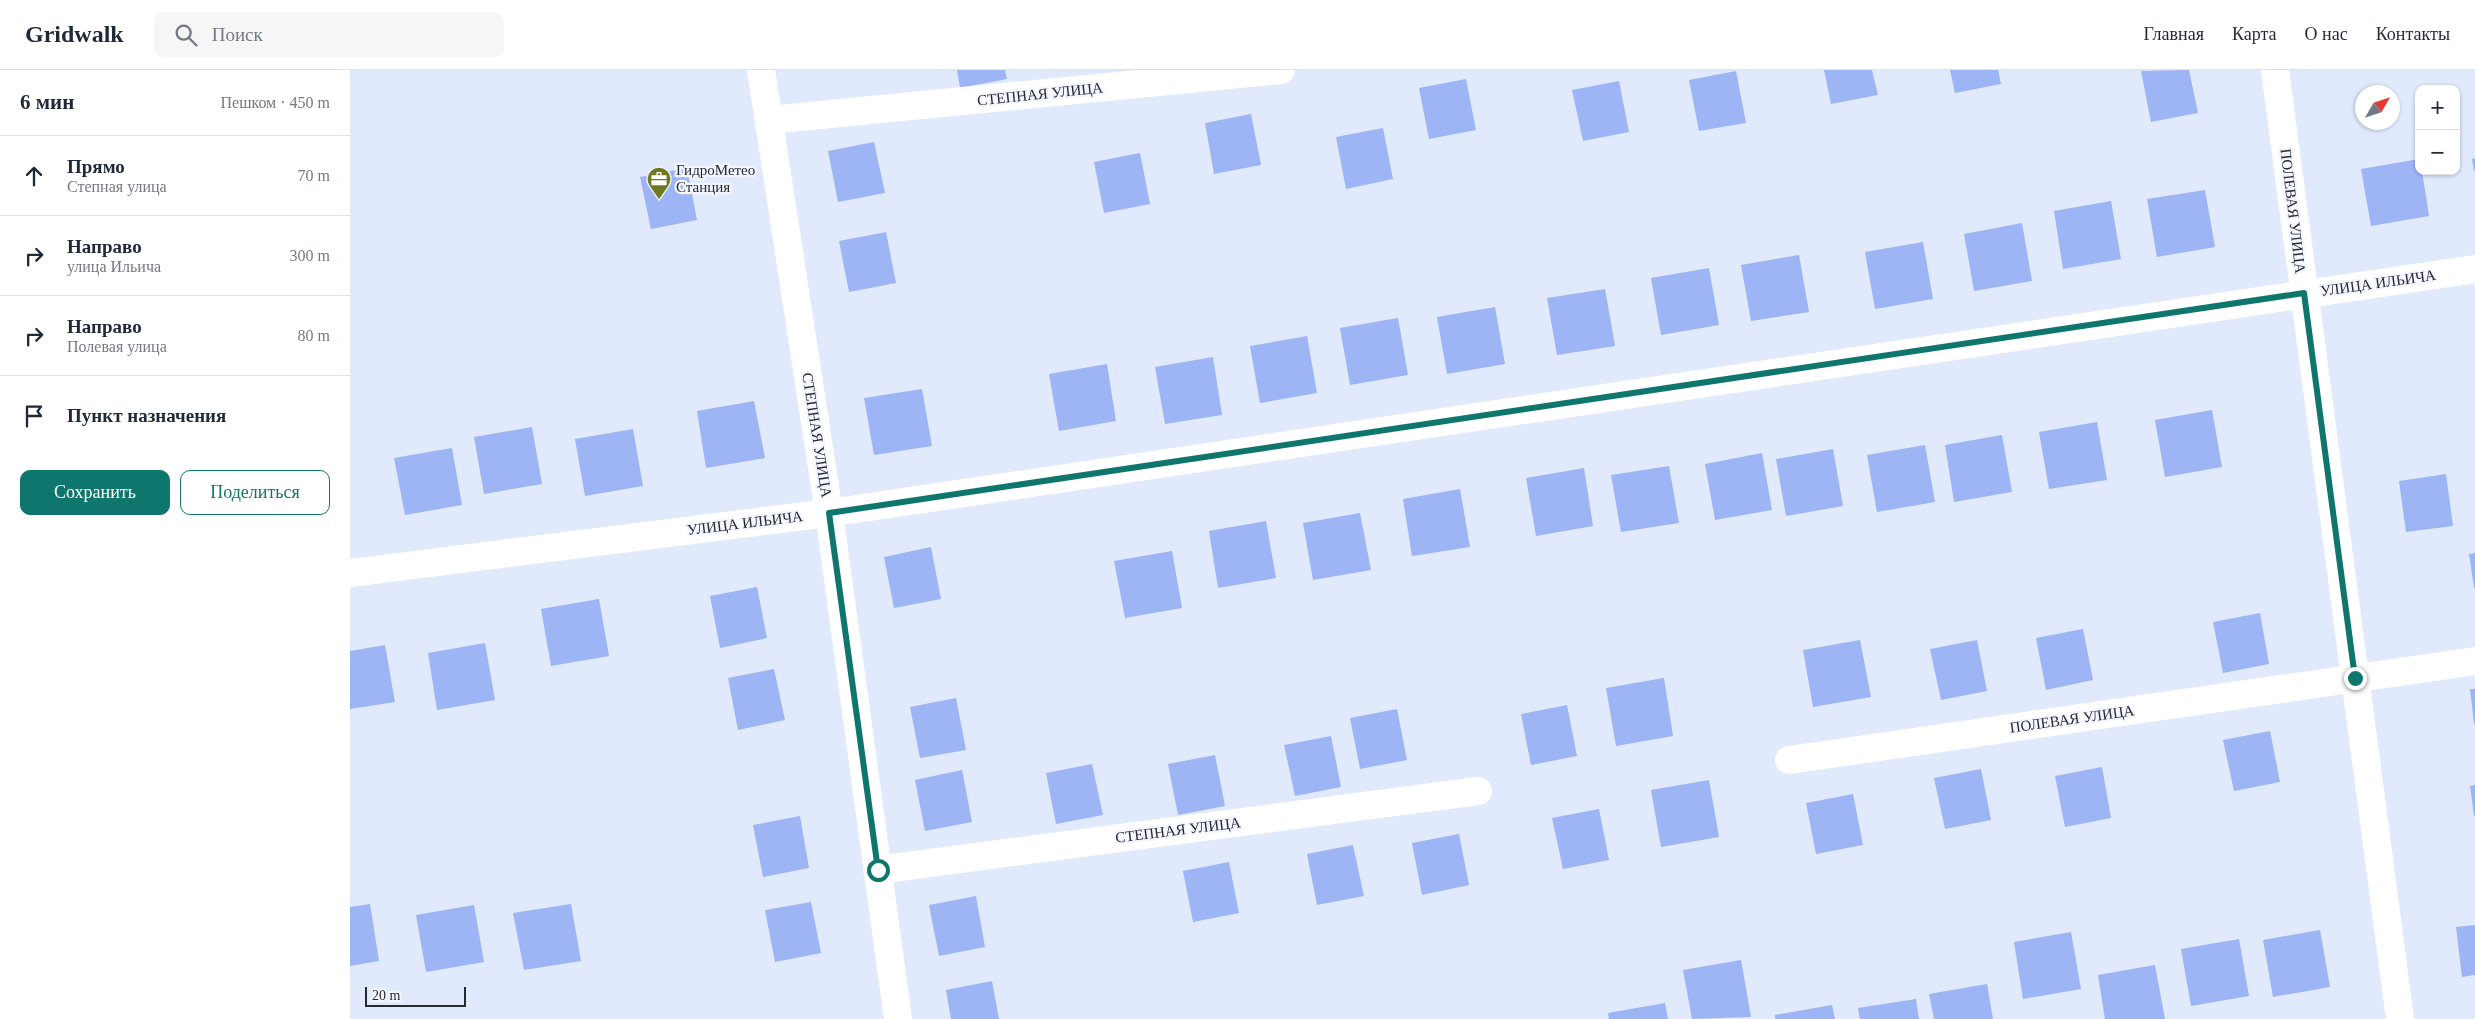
<!DOCTYPE html>
<html lang="ru">
<meta charset="utf-8">
<style>
:root{--surface:#fff;--page:#f6f6f7;--text:#1f2937;--muted:#747a83;--line:#e0e1e3;--accent:#0f766e}
body{margin:0;font-family:Georgia,serif;background:var(--page);color:var(--text)}
.controls{position:absolute;right:15px;top:15px;display:grid;overflow:hidden;border-radius:10px;box-shadow:0 1px 4px #0004}
.controls button{width:45px;height:45px;display:grid;place-items:center;padding:0;border:0;border-bottom:1px solid var(--line);background:var(--surface);color:var(--text);font:25px sans-serif}
.compass{position:absolute;left:2005px;top:15px;width:45px;height:45px;border-radius:50%;background:var(--surface);box-shadow:0 1px 4px #0004;rotate:51deg}
.scale{position:absolute;left:15px;bottom:12px;width:101px;box-sizing:border-box;padding-left:5px;border:2px solid #262930;border-top:0;font-size:14px;line-height:18px;white-space:nowrap;color:#262930;-webkit-text-stroke:4px #f3f6fe;paint-order:stroke}
.stop{position:absolute;width:15px;height:15px;margin:-11px;border:4px solid #0f766e;border-radius:50%;background:#fff}
.stop.end{background:#0f766e;border-color:#fff;box-shadow:0 1px 5px #0008}
.list{margin:0;padding:0;list-style:none}
h2{display:flex;justify-content:space-between;align-items:center;height:65px;margin:0;padding:0 20px;font-size:21px}
h2 small{font-size:16px;font-weight:400;color:var(--muted)}
.list li{display:grid;grid-template-columns:32px 1fr auto;gap:15px;align-items:center;box-sizing:border-box;height:80px;padding:0 20px;border-top:1px solid var(--line)}
.list b{display:block;font-size:19px;white-space:nowrap}
.list p{margin:0;font-size:16px;white-space:nowrap;color:var(--muted)}
.list em{font-size:16px;font-style:normal;color:var(--muted)}
.actions{display:flex;gap:10px;padding:15px 20px}
.actions a{flex:1;padding:11px 0;border:1px solid var(--accent);border-radius:10px;text-align:center;font-size:18px;color:var(--accent)}
.actions .main{background:var(--accent);color:#fff}
.icon{flex:none;width:28px;height:28px;fill:none;stroke:currentColor;stroke-width:2;stroke-linecap:round;stroke-linejoin:round}
.map{position:relative;flex:none;width:2125px;height:949px;overflow:hidden}
header{display:flex;align-items:center;gap:30px;box-sizing:border-box;height:70px;padding:0 25px;background:var(--surface);border-bottom:1px solid var(--line)}
header strong{font-size:24px}
nav{display:flex;gap:28px;margin-inline-start:auto;font-size:18px}
.search{width:350px;height:45px;background:var(--page);display:flex;align-items:center;gap:12px;box-sizing:border-box;padding:0 18px;border-radius:10px;color:var(--muted);font-size:19px}
main{display:flex}
aside{flex:1;background:var(--surface)}
.map>svg:first-child{display:block}
.building{fill:#9db4f5}
.lines{fill:none;stroke-linecap:round;stroke-linejoin:round}
.street{stroke:#fff;stroke-width:28}
.secondary{stroke:#fff;stroke-width:28}
.route{stroke:#0f766e;stroke-width:6}
.labels{text-anchor:middle;stroke-width:4.5;stroke-linejoin:round;paint-order:stroke}
.street-label{font-size:15px;fill:#262930;stroke:#f3f6fe}
.poi-label{font-size:15px;fill:#262930;stroke:#f3f6fe;text-anchor:start}
</style>
<header>
<strong>Gridwalk</strong>
<div class="search"><svg class="icon" aria-label="search" viewBox="0 0 24 24"><circle cx="10" cy="10" r="6"/><path d="M15 15l6 6"/></svg>Поиск</div>
<nav><a>Главная</a><a>Карта</a><a>О нас</a><a>Контакты</a></nav>
</header>
<main>
<aside>
<h2>6 мин<small>Пешком · 450 m</small></h2>
<ul class="list">
<li><svg class="icon" aria-label="ahead" viewBox="0 0 24 24"><path d="M12 20V5M6 11l6-6 6 6"/></svg><div><b>Прямо</b><p>Степная улица</p></div><em>70 m</em></li>
<li><svg class="icon" aria-label="right" viewBox="0 0 24 24"><path d="M7 20v-9h11M14 6l5 5-5 5"/></svg><div><b>Направо</b><p>улица Ильича</p></div><em>300 m</em></li>
<li><svg class="icon" aria-label="right" viewBox="0 0 24 24"><path d="M7 20v-9h11M14 6l5 5-5 5"/></svg><div><b>Направо</b><p>Полевая улица</p></div><em>80 m</em></li>
<li><svg class="icon" aria-label="arrive" viewBox="0 0 24 24"><path d="M6 21V4h12l-3 4 3 4H6"/></svg><div><b>Пункт назначения</b></div></li>
</ul>
<div class="actions"><a class="main">Сохранить</a><a>Поделиться</a></div>
</aside>
<div class="map">
<svg width="2125" height="949" viewBox="0 0 2125 949">
<rect width="100%" height="100%" fill="#e1e9fc"/>
<g class="building">
<path d="M607,0H655L657,9L610,18Z"/>
<path d="M1474,0H1522L1528,25L1481,34Z"/>
<path d="M1600,0H1648L1651,14L1605,23Z"/>
<path d="M1839,0L1848,43L1801,52L1791,1Z"/>
<path d="M1386,1L1396,53L1349,61L1339,10Z"/>
<path d="M1116,9L1126,60L1079,69L1069,18Z"/>
<path d="M1269,11L1279,62L1233,71L1222,20Z"/>
<path d="M901,44L911,95L864,104L855,53Z"/>
<path d="M1033,58L1043,109L996,119L986,67Z"/>
<path d="M524,72L535,123L488,132L478,81Z"/>
<path d="M790,83L800,134L754,143L744,92Z"/>
<path d="M2125,88V101H2124L2122,89Z"/>
<path d="M2069,89V101H2072L2079,146L2021,156L2011,99Z"/>
<path d="M337,98L347,150L301,159L290,107Z"/>
<path d="M1855,120L1865,177L1807,187L1797,129Z"/>
<path d="M1761,131L1771,189L1713,199L1704,141Z"/>
<path d="M1672,153L1682,211L1624,221L1614,164Z"/>
<path d="M536,162L546,213L499,222L489,171Z"/>
<path d="M1573,172L1583,229L1525,239L1515,182Z"/>
<path d="M1449,185L1459,242L1401,251L1391,195Z"/>
<path d="M1359,198L1369,255L1311,265L1301,208Z"/>
<path d="M1255,219L1265,276L1207,285L1197,228Z"/>
<path d="M1145,237L1155,294L1097,304L1087,247Z"/>
<path d="M1048,248L1058,305L1000,315L990,258Z"/>
<path d="M957,266L967,323L910,333L900,276Z"/>
<path d="M863,287L872,345L815,354L805,297Z"/>
<path d="M757,294L766,351L709,361L699,304Z"/>
<path d="M572,319L582,376L524,385L514,328Z"/>
<path d="M404,331L415,388L356,398L347,341Z"/>
<path d="M1862,340L1872,397L1815,407L1805,350Z"/>
<path d="M1747,352L1757,410L1699,419L1689,362Z"/>
<path d="M182,357L192,414L134,424L124,367Z"/>
<path d="M283,359L293,416L235,426L225,369Z"/>
<path d="M1652,365L1662,422L1604,432L1595,375Z"/>
<path d="M1575,375L1585,432L1527,442L1517,385Z"/>
<path d="M102,378L112,435L55,445L44,388Z"/>
<path d="M1483,379L1493,436L1436,446L1426,389Z"/>
<path d="M1412,383L1422,440L1365,450L1355,394Z"/>
<path d="M1319,396L1329,453L1271,462L1261,405Z"/>
<path d="M1234,398L1243,456L1186,466L1176,408Z"/>
<path d="M2096,404L2103,456L2056,462L2049,411Z"/>
<path d="M1110,419L1120,477L1062,486L1053,429Z"/>
<path d="M1010,443L1021,500L963,510L953,453Z"/>
<path d="M916,451L926,508L868,518L859,461Z"/>
<path d="M581,477L591,529L544,538L534,487Z"/>
<path d="M822,481L832,538L775,548L764,491Z"/>
<path d="M2125,483V518H2124L2119,484Z"/>
<path d="M407,517L417,568L370,578L360,526Z"/>
<path d="M249,529L259,586L201,596L191,539Z"/>
<path d="M1910,543L1919,594L1873,603L1863,552Z"/>
<path d="M1733,559L1743,610L1696,620L1686,568Z"/>
<path d="M1510,570L1521,627L1463,637L1453,580Z"/>
<path d="M1627,570L1637,621L1591,630L1580,579Z"/>
<path d="M135,573L145,630L87,640L78,583Z"/>
<path d="M35,575L45,632L0,639V581Z"/>
<path d="M424,599L435,650L388,660L378,608Z"/>
<path d="M1314,608L1323,666L1266,676L1256,618Z"/>
<path d="M2120,619H2125V654H2124Z"/>
<path d="M606,628L616,680L570,688L560,637Z"/>
<path d="M1217,635L1227,686L1181,695L1171,644Z"/>
<path d="M1047,639L1057,690L1010,699L1000,648Z"/>
<path d="M1920,661L1930,712L1884,721L1873,670Z"/>
<path d="M981,666L991,717L945,726L934,675Z"/>
<path d="M865,685L875,736L828,745L818,694Z"/>
<path d="M742,694L753,745L706,754L696,703Z"/>
<path d="M1752,697L1761,748L1715,757L1705,706Z"/>
<path d="M1631,699L1641,750L1595,759L1584,708Z"/>
<path d="M612,700L622,752L575,761L565,710Z"/>
<path d="M1359,710L1369,767L1311,777L1301,720Z"/>
<path d="M2125,715V746H2124L2120,716Z"/>
<path d="M1503,724L1513,775L1466,784L1456,733Z"/>
<path d="M1249,739L1259,790L1213,799L1202,748Z"/>
<path d="M450,746L459,798L413,807L403,755Z"/>
<path d="M1109,764L1119,815L1072,825L1062,773Z"/>
<path d="M1003,775L1014,826L967,835L957,784Z"/>
<path d="M879,792L889,843L843,852L833,801Z"/>
<path d="M626,826L635,877L589,886L579,835Z"/>
<path d="M461,832L471,883L425,892L415,840Z"/>
<path d="M20,834L29,891L0,896V837Z"/>
<path d="M221,834L231,891L174,900L163,843Z"/>
<path d="M124,835L134,892L76,902L66,845Z"/>
<path d="M2125,855V905L2112,907L2106,857Z"/>
<path d="M1970,860L1980,917L1923,927L1913,870Z"/>
<path d="M1721,862L1731,919L1673,929L1664,872Z"/>
<path d="M1889,869L1899,926L1841,936L1831,879Z"/>
<path d="M1391,890L1401,947L1342,949L1333,900Z"/>
<path d="M1805,895L1815,949H1755L1748,905Z"/>
<path d="M642,911L649,949H601L596,920Z"/>
<path d="M1637,914L1643,949H1584L1579,924Z"/>
<path d="M1566,929L1569,949H1510L1508,938Z"/>
<path d="M1315,933L1318,949H1259L1258,943Z"/>
<path d="M1482,935L1485,949H1425V945Z"/>
</g>
<g class="lines">
<g class="street">
<path d="M411,0L479,443L548,949"/>
<path d="M1925,0L2050,949"/>
<path d="M419,50L931,0"/>
<path d="M1439,690L2125,591"/>
<path d="M527,800L1128,721"/>
</g>
<path class="secondary" d="M0,503L479,443L2125,199"/>
</g>
<g class="lines">
<path class="route" d="M528,800L479,443L1954,223L2005,608"/>
</g>
<defs>
<symbol id="office-pin" viewBox="-11 -11 22 30"><path d="M0 17L-7.5 6A9.5 9.5 0 1 1 7.5 6Z" fill="#707822" stroke="#f3f6fe"/><path d="M-6-3h4V-5.5h4V-3h4V5H-6ZM-1-4.5V-3h2v-1.5ZM-6 0V1H6V0Z" fill="#fff"/></symbol>
</defs>
<g fill-rule="evenodd">
<use href="#office-pin" x="295" y="95" width="28" height="38"/>
</g>
<g class="labels">
<g class="street-label">
<text transform="translate(690 24) rotate(-6)" y="5">СТЕПНАЯ УЛИЦА</text>
<text transform="translate(1943 141) rotate(83)" y="5">ПОЛЕВАЯ УЛИЦА</text>
<text transform="translate(2028 213) rotate(-8)" y="5">УЛИЦА ИЛЬИЧА</text>
<text transform="translate(467 365) rotate(81)" y="5">СТЕПНАЯ УЛИЦА</text>
<text transform="translate(395 453) rotate(-7)" y="5">УЛИЦА ИЛЬИЧА</text>
<text transform="translate(1722 649) rotate(-8)" y="5">ПОЛЕВАЯ УЛИЦА</text>
<text transform="translate(828 760) rotate(-7)" y="5">СТЕПНАЯ УЛИЦА</text>
</g>
<g class="poi-label">
<text x="326" y="105">ГидроМетео<tspan x="326" dy="17">Станция</tspan></text>
</g>
</g>
</svg>
<div class="controls">
<button>+</button>
<button>−</button>
</div>
<svg class="compass" viewBox="-18 -18 36 36"><path d="M0-13l5 13h-10z" fill="#e53935"/><path d="M0 13l5-13h-10z" fill="#747a83"/></svg>
<div class="scale">20 m</div>
<div class="stop" style="left:528px;top:800px"></div>
<div class="stop end" style="left:2005px;top:608px"></div>
</div>
</main>
